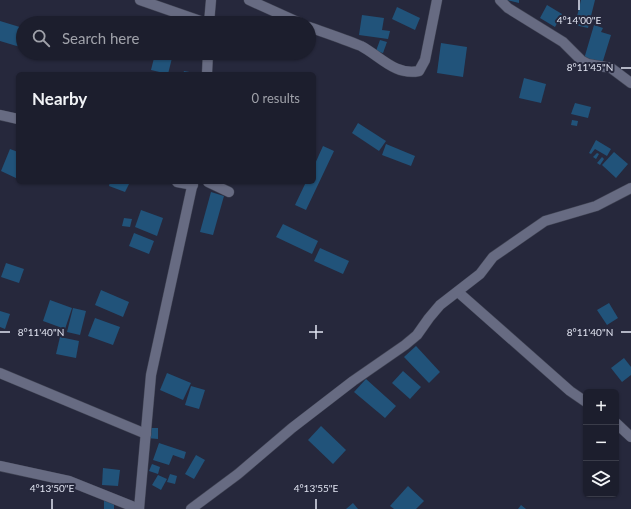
<!DOCTYPE html>
<meta charset="utf-8">
<style>
:root{--surface:#1c1e2d;--page:#292b39;--text:#f1f3f6;--muted:#a0a2aa;--line:#3a3c49}
body{margin:0;font-family:Lato,sans-serif;background:var(--page);color:var(--text)}
.controls{position:absolute;right:12px;bottom:12px;display:grid;overflow:hidden;border-radius:6px;box-shadow:0 1px 3px #0004}
.controls button{width:36px;height:36px;display:grid;place-items:center;padding:0;border:0;border-bottom:1px solid var(--line);background:var(--surface);color:var(--text);font:20px sans-serif}
.list{margin:0;padding:0;list-style:none}
h2{display:flex;justify-content:space-between;align-items:center;height:52px;margin:0;padding:0 16px;font-size:17px}
h2 small{font-size:13px;font-weight:400;color:var(--muted)}
.icon{flex:none;width:22px;height:22px;fill:none;stroke:currentColor;stroke-width:2;stroke-linecap:round;stroke-linejoin:round}
.map{position:relative;flex:none;width:631px;height:509px;overflow:hidden}
.search{position:absolute;background:var(--surface);box-shadow:0 1px 3px #0004;left:16px;top:16px;width:300px;height:44px;display:flex;align-items:center;gap:10px;box-sizing:border-box;padding:0 14px;border-radius:22px;color:var(--muted);font-size:15px}
.panel{position:absolute;background:var(--surface);box-shadow:0 1px 3px #0004;left:16px;top:72px;width:300px;height:112px;border-radius:6px}
.map>svg:first-child{display:block}
.building{fill:#21537a}
.lines{fill:none;stroke-linecap:round;stroke-linejoin:round}
.street-casing{stroke:#414454;stroke-width:11}
.street{stroke:#676b82;stroke-width:10}
.ticks{fill:none;stroke:#e1e4f1;stroke-width:1.5}
.ticks-label{font-size:10px;text-anchor:middle;fill:#e1e4f1;stroke:#26283c;stroke-width:4;stroke-linejoin:round;paint-order:stroke}
</style>
<div class="map">
<svg width="631" height="509" viewBox="0 0 631 509">
<rect width="100%" height="100%" fill="#26283c"/>
<g class="building">
<path d="M507,0H519V3Z"/>
<path d="M581,0H595L588,28L575,25Z"/>
<path d="M547,5L562,14L555,27L540,18Z"/>
<path d="M397,7L420,18L415,30L392,19Z"/>
<path d="M362,15L384,18L382,30L390,31L388,39L359,35Z"/>
<path d="M235,18L249,21V23H234Z"/>
<path d="M0,21L23,28L20,47L0,41Z"/>
<path d="M594,25L603,28L601,32L611,35L602,64L584,59Z"/>
<path d="M380,40L387,42L383,53L376,51Z"/>
<path d="M441,43L467,47L463,77L437,73Z"/>
<path d="M155,54L172,58L168,74L151,70Z"/>
<path d="M184,71L195,73L194,74H183Z"/>
<path d="M524,78L546,84L541,103L519,98Z"/>
<path d="M575,103L591,107L588,118L571,114Z"/>
<path d="M572,120L578,121L577,126L571,125Z"/>
<path d="M358,123L386,141L379,151L352,133Z"/>
<path d="M596,140L611,149L607,156L595,149L591,154L589,153Z"/>
<path d="M386,144L415,156L411,166L382,155Z"/>
<path d="M323,146L334,151L306,210L295,205L306,182H314V166Z"/>
<path d="M10,149L18,152V179L1,171Z"/>
<path d="M614,152L628,164L616,178L602,165Z"/>
<path d="M597,153L599,154L596,159L593,157Z"/>
<path d="M602,157L604,159L600,165L597,163Z"/>
<path d="M110,182H130L125,192L109,186Z"/>
<path d="M211,192L224,196L213,235L200,232Z"/>
<path d="M141,210L163,218L157,236L135,227Z"/>
<path d="M124,218L132,219L130,227L122,226Z"/>
<path d="M283,224L318,241L312,254L276,237Z"/>
<path d="M134,233L154,241L149,254L129,246Z"/>
<path d="M320,248L349,261L343,274L314,261Z"/>
<path d="M6,263L24,269L19,283L1,277Z"/>
<path d="M101,290L129,302L123,317L95,305Z"/>
<path d="M50,300L72,308L65,329L43,321Z"/>
<path d="M609,303L618,318L607,325L597,310Z"/>
<path d="M73,308L86,311L80,335L67,332Z"/>
<path d="M0,311L10,314L5,329L0,327Z"/>
<path d="M95,318L120,327L113,345L88,336Z"/>
<path d="M60,337L79,341L76,358L56,354Z"/>
<path d="M416,346L440,372L429,383L404,357Z"/>
<path d="M624,358L631,367V375L622,382L611,368Z"/>
<path d="M403,371L421,387L410,399L392,383Z"/>
<path d="M167,373L191,383L183,400L160,390Z"/>
<path d="M366,379L396,406L385,418L354,392Z"/>
<path d="M191,386L205,390L199,409L185,405Z"/>
<path d="M321,426L346,450L333,464L308,440Z"/>
<path d="M147,428H158V439L147,438Z"/>
<path d="M159,443L186,452L184,459L173,455L169,465L153,460Z"/>
<path d="M196,455L205,460L194,479L185,474Z"/>
<path d="M152,464L160,467L158,474L149,471Z"/>
<path d="M103,468L120,470L118,486L102,485Z"/>
<path d="M170,474L177,476L175,484L167,482Z"/>
<path d="M158,475L167,479L161,490L152,485Z"/>
<path d="M408,486L424,501L416,509H394L390,506Z"/>
<path d="M104,501L114,502V509H104Z"/>
<path d="M353,503L358,509H346Z"/>
<path d="M521,505L526,509H518Z"/>
</g>
<g class="lines">
<defs>
<g id="street">
<path d="M140,0L206,23"/>
<path d="M249,0L300,23"/>
<path d="M500,0L508,8L563,42L582,61L588,64L611,68L631,83"/>
<path d="M209,23L211,0"/>
<path d="M309,27C326,33 344,39 361,46C380,56 395,76 419,71L425,60L437,0"/>
<path d="M207,74L208,53"/>
<path d="M0,115L18,119"/>
<path d="M177,182L193,185"/>
<path d="M208,182L229,192"/>
<path d="M458,292L570,391L586,402"/>
<path d="M0,373L146,434"/>
<path d="M616,423L631,437"/>
<path d="M0,466L69,481L139,509"/>
<path d="M139,509L151,375L193,182"/>
<path d="M191,509L238,474L292,428L353,381L405,345L417,335L429,318L440,305L480,274L493,257L545,221L596,206L631,188"/>
</g>
</defs>
<use href="#street" class="street-casing"/>
<use href="#street" class="street"/>
</g>
<path class="ticks" d="M579,0V10M621,68H631M316,325V339M0,332H10M309,332H323M621,332H631M52,499V509M316,499V509"/>
<g class="ticks-label">
<text x="579" y="24">4°14'00"E</text>
<text x="590" y="71">8°11'45"N</text>
<text x="41" y="336">8°11'40"N</text>
<text x="590" y="336">8°11'40"N</text>
<text x="52" y="492">4°13'50"E</text>
<text x="316" y="492">4°13'55"E</text>
</g>
</svg>
<div class="controls">
<button>+</button>
<button>−</button>
<button><svg class="icon" aria-label="layers" viewBox="0 0 24 24"><path d="M12 4l9 5-9 5-9-5zM3 14l9 5 9-5"/></svg></button>
</div>
<div class="search"><svg class="icon" aria-label="search" viewBox="0 0 24 24"><circle cx="10" cy="10" r="6"/><path d="M15 15l6 6"/></svg>Search here</div>
<section class="panel">
<h2>Nearby<small>0 results</small></h2>
<ul class="list">
</ul>
</section>
</div>
